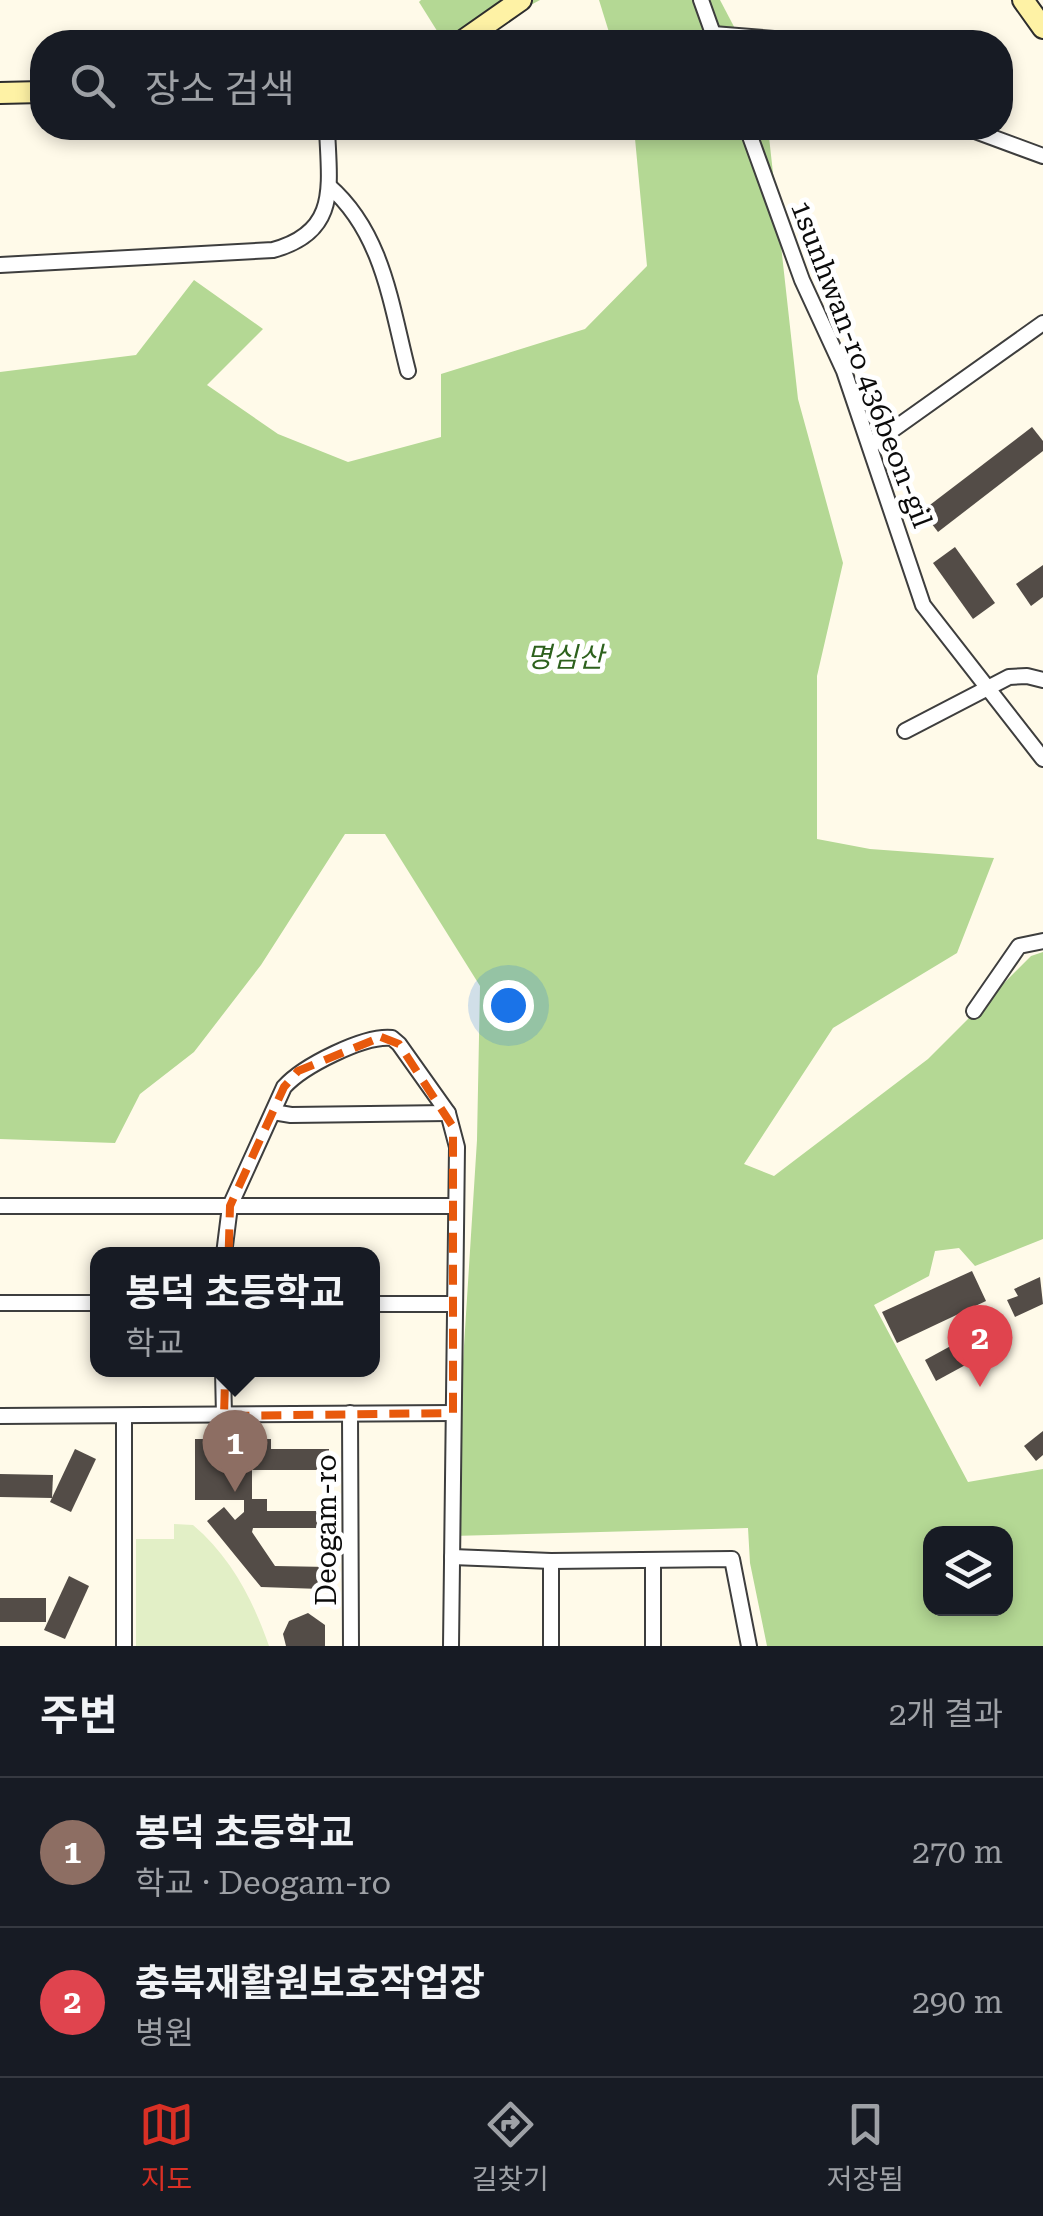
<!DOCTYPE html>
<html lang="ko">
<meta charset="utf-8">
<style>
:root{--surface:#171b24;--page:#20242c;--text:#f1f3f6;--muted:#9ea1a6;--line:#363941;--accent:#d93025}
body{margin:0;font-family:"Roboto Serif","Noto Sans KR",serif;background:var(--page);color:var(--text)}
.controls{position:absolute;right:30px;bottom:30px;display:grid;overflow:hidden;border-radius:20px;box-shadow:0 5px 15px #0003}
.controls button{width:90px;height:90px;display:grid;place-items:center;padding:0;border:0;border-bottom:2px solid var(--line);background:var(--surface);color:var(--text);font:50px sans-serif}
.you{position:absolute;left:508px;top:1005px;width:35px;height:35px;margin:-25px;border:8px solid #fff;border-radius:50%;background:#1a73e8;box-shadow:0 0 0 15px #1a73e833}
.badge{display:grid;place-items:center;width:65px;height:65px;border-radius:50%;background:var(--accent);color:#fff;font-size:32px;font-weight:700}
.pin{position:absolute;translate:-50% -82px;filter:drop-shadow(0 2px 5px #0008)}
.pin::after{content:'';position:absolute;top:52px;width:35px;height:30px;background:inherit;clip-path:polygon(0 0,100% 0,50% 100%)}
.popup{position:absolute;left:90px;top:1247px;width:290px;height:130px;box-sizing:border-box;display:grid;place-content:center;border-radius:20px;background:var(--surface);filter:drop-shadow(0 2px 8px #0005);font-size:32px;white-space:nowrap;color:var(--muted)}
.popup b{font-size:38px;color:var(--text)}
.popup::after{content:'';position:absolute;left:50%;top:100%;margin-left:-20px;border:20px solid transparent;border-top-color:var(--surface)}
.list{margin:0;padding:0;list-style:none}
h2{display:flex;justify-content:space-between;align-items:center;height:130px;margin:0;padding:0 40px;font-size:42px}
h2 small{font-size:32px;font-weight:400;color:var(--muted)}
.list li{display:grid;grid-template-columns:65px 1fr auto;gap:30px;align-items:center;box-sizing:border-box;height:150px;padding:0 40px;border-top:2px solid var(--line)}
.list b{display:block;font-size:38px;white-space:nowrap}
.list p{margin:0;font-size:32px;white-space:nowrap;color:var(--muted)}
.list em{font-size:32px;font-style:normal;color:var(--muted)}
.icon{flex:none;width:55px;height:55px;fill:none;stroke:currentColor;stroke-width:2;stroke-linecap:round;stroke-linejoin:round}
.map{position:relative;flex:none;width:1043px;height:1646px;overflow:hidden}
.search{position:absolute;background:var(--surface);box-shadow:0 5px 15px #0003;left:30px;right:30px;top:30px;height:110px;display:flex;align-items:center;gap:25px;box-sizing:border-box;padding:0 35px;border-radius:40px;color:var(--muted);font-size:38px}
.sheet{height:430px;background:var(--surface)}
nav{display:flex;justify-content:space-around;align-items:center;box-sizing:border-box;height:140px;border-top:2px solid var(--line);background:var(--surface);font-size:28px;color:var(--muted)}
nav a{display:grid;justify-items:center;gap:5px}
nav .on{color:var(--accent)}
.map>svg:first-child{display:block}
.forest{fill:#b4d894;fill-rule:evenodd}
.pitch{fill:#e2efc6}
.building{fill:#534c47}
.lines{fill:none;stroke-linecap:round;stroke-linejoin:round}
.street-casing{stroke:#3e3e3e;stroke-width:18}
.secondary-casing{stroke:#2d2d2d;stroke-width:24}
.street{stroke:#fff;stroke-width:14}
.secondary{stroke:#fef2a5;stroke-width:20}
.marked{fill:none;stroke:#e8590c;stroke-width:8;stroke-dasharray:20 12;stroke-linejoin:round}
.labels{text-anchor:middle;stroke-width:10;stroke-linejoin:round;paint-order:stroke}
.street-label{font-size:28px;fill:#0b0b0b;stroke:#fff}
.park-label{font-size:28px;font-style:italic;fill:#2d611d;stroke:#fff}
</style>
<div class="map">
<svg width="1043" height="1646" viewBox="0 0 1043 1646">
<rect width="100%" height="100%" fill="#fffae9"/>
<g class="forest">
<path d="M421,0H540L462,42H444L419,2Z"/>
<path d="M599,0H720L742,42H612Z"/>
<path d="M634,128H768L798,399L843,563L817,676V839L870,849L994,858L957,953L833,1028L744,1164L774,1176L928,1059L1031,956L1043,952V1239L975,1266L959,1248L935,1251L929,1276L874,1305L968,1482L1043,1469V1646H767L750,1563L748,1528L452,1536L477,1140L480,986L385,834H345L261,965L194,1052L140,1094L115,1143L0,1139V372L136,355L194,280L263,329L207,385L278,434L348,462L441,437V374L585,329L647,266ZM930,1534H1006V1608H930Z"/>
</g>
<path class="pitch" d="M174,1524L193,1525C231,1557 253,1600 269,1646H136V1539H174Z"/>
<g class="building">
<path d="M1032,427L1043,441V451L938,532L922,511Z"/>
<path d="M955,547L995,603L973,619L933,563Z"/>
<path d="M1043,565V597L1031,606L1016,584Z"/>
<path d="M972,1271L986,1301L897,1343L882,1312Z"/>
<path d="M1040,1277L1043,1304L1015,1317L1007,1300L1018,1296L1014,1289Z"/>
<path d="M993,1323L1004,1344L936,1381L925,1360Z"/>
<path d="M1043,1431V1455L1036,1461L1024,1446Z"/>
<path d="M195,1439H239L252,1447V1439H271V1449H329V1463H323V1470H252V1499H267V1511H326V1521H320V1528H253L252,1532L275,1566L328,1567L327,1583H321V1589L261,1587L207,1521L224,1507L235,1520L244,1512V1500H195Z"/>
<path d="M75,1449L96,1459L71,1512L50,1502Z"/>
<path d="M0,1474L53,1475L52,1498L0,1497Z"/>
<path d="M69,1576L89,1586L65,1639L44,1630Z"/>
<rect x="0" y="1598" width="46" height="24"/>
<path d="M308,1613L325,1625V1646H286L283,1634L289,1621Z"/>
</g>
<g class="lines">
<defs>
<g id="street">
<path d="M701,0L716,42"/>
<path d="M713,34L812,42"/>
<path d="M747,128L802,280L844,371L923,605L1043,759"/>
<path d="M967,128L1043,156"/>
<path d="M329,186C383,233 391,305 408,371"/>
<path d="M0,265L273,250C340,232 329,185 327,128"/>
<path d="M870,446L1043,323"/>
<path d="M905,731L1009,677L1027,676L1043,680"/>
<path d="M974,1011L1019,946L1043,941"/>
<path d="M273,1112L291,1115L448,1113"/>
<path d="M0,1206H456"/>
<path d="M224,1254L230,1206L284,1087C303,1066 364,1035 392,1038L399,1044L448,1113L457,1147L451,1646"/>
<path d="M0,1303H98"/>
<path d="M372,1304H454"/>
<path d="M223,1370L224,1416"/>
<path d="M350,1413L351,1646"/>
<path d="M0,1416L453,1413"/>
<path d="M124,1417V1646"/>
<path d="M452,1557L551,1561L732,1559L749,1646"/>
<path d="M551,1561V1646"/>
<path d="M653,1561V1646"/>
</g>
<g id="secondary">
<path d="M1023,0L1043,28"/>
<path d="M461,42L521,0"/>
<path d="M0,93L42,92"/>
</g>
</defs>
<use href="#street" class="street-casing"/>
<use href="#secondary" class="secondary-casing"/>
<use href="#street" class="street"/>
<use href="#secondary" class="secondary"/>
</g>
<path class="marked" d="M381,1037L399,1044L453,1127V1413L224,1416L230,1206L284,1087L298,1071Z"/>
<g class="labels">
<g class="street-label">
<text transform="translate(862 364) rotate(69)" y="10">1sunhwan-ro 436beon-gil</text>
<text transform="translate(326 1530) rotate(-90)" y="10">Deogam-ro</text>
</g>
<g class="park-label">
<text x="565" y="667">명심산</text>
</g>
</g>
</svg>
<div class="controls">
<button><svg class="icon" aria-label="layers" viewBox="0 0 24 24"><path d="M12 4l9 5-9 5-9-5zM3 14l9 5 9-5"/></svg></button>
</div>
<div class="you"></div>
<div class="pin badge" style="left:235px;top:1492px;background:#8d6e63">1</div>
<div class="popup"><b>봉덕 초등학교</b>학교</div>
<div class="pin badge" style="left:980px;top:1387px;background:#e0444e">2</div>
<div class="search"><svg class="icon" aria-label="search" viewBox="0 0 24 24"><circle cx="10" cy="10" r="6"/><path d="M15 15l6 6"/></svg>장소 검색</div>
</div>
<section class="sheet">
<h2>주변<small>2개 결과</small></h2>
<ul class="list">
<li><span class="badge" style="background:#8d6e63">1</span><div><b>봉덕 초등학교</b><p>학교 · Deogam-ro</p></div><em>270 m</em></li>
<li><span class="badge" style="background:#e0444e">2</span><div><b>충북재활원보호작업장</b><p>병원</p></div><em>290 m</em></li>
</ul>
</section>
<nav>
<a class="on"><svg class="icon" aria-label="map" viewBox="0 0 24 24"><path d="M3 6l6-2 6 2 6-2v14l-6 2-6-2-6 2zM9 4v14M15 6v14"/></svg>지도</a>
<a><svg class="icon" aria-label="directions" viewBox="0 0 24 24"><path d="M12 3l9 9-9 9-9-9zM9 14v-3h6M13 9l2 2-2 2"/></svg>길찾기</a>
<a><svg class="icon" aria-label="saved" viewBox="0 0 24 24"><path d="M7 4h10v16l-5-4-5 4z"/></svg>저장됨</a>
</nav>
